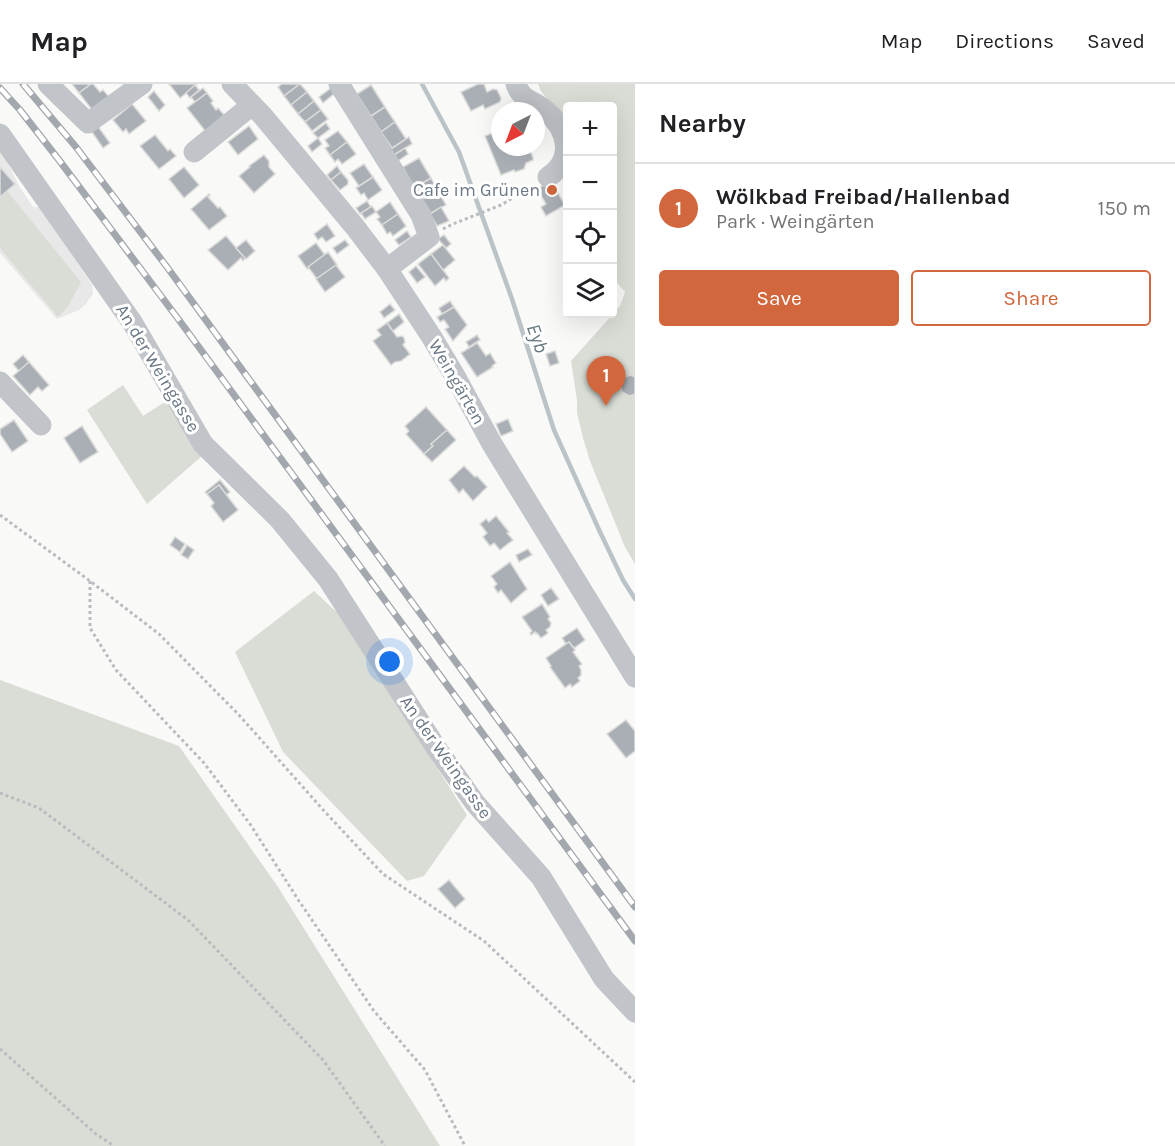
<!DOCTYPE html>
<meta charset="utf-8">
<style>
:root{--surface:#fff;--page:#f6f6f6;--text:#202124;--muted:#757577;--line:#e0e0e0;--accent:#d2673d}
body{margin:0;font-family:Karla,sans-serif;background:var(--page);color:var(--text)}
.controls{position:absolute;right:18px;top:18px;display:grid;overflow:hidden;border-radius:6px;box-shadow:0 6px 24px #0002}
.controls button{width:54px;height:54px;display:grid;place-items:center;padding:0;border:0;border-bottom:2px solid var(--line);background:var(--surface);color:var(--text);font:30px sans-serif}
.compass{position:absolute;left:491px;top:18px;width:54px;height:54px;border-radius:50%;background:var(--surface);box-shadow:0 6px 24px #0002;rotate:222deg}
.you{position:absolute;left:390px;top:578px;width:21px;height:21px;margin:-15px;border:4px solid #fff;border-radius:50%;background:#1a73e8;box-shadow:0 0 0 9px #1a73e833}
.badge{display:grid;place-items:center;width:39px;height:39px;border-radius:50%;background:var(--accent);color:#fff;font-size:20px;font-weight:700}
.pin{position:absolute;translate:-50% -50px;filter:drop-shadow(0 2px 3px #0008)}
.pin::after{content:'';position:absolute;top:32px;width:21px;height:18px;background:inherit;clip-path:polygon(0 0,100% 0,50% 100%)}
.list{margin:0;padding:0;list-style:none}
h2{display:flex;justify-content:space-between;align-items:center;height:78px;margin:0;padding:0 24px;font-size:26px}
h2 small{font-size:20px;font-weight:400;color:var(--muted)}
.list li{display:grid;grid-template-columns:39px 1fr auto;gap:18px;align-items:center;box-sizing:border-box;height:90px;padding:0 24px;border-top:2px solid var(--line)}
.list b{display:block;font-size:22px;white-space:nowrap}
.list p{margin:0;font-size:20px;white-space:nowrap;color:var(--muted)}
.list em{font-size:20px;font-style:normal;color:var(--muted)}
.actions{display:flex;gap:12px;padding:18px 24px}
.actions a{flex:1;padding:14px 0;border:2px solid var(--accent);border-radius:6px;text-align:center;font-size:21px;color:var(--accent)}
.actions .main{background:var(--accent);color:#fff}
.icon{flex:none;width:33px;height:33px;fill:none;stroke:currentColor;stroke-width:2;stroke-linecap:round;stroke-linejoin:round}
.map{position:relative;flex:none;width:635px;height:1062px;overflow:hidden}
header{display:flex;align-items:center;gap:36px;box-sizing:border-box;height:84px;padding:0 30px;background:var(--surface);border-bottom:2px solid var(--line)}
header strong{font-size:28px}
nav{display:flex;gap:33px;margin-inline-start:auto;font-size:21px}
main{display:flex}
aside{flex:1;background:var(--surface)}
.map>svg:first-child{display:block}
.built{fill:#e7e8e7}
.green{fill:#d9ddd6}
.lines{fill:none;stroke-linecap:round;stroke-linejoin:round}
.stream{stroke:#bac3c7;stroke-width:4.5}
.building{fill:#a9afb5;stroke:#dbdbd9;stroke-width:1.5}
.path{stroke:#b9bcbf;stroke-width:3;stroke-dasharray:3 3;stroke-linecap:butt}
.minor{stroke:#c1c4c8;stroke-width:21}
.rail-casing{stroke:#a3a8ae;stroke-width:7}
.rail{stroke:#fff;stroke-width:4.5;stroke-dasharray:14;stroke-linecap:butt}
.poi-dot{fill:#d2673d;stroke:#fff;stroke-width:2}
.labels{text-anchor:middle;stroke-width:6;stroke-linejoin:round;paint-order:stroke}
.poi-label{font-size:18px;fill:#6b7885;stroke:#fff;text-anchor:end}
.street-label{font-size:18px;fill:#6b7885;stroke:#fff}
.water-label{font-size:20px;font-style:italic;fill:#67787f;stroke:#fff}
</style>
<header>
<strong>Map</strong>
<nav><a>Map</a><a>Directions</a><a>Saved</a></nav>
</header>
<main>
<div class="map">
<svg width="635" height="1062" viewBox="0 0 635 1062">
<rect width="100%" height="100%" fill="#f9f9f7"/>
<path class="built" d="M0,63L19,102L33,123H40L92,201L93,210L85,221L79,226L57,235L0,169Z"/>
<g class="green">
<path d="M538,0H635V480L625,463L590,377L583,354L577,329V316L571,277L620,222L625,208L613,194L612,22H568L567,48L548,16L541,7Z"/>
<path d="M7,107L81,198L67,224L58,233L0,164V113Z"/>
<path d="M123,301L143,332L171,314L203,371L147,420L87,326Z"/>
<path d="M314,507L342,533L467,731L424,792L407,797L283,668L235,568Z"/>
<path d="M0,596L179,662L278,803L440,1062H0Z"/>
</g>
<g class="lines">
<path class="stream" d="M422,0L459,68L512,215L554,346L600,448L623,496L635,515"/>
</g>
<g class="building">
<path d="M72,0H91L79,9Z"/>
<path d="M91,0H93L100,8L103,6L110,14L93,27L79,9Z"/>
<path d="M168,0H196V1L180,14L170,1Z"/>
<path d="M282,0H300L284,12L278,3Z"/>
<path d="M300,0L307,8L291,21L284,12Z"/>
<path d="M478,0H484L487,8L493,5L497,6L501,14L500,18L485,25L483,21L471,27L461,8Z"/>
<path d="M195,1L199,6L190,14L186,9Z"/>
<path d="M371,1L385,23L371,32L357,10Z"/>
<path d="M203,4L207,9L195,18L191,13Z"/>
<path d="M331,4L335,9L323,19L319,13Z"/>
<path d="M154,7L165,21L159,27L148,13Z"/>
<path d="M307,8L314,17L298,30L291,21Z"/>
<path d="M207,9L213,17L211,19L216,26L218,24L225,32L206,48L187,24Z"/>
<path d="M314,17L321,26L305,38L298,30Z"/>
<path d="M132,20L146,37L129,50L126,45L123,48L113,36Z"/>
<path d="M385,23L395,38L381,48L371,32Z"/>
<path d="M321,26L328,35L312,47L305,38Z"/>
<path d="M395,38L406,55L392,64L381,48Z"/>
<path d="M326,39L330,45L318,54L313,49Z"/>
<path d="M97,41L110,59L103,64L90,45Z"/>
<path d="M249,42L258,55L238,71L228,58Z"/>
<path d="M338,47L347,58L330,71L325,64L329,62L325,56Z"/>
<path d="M495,48V50L500,48V63H529L533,74V76L526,79L524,85L515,88L514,86L501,91L485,52Z"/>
<path d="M155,51L168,67L170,65L176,72L159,85L140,62Z"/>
<path d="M409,53L412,60L394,71L390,66Z"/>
<path d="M318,54L322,60L312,68L308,62Z"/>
<path d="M347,58L356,70L342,80L338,75L335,78L330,71Z"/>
<path d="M405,64L408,70L398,77L394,71Z"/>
<path d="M264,71L269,77V83L275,90L254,109L239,92L250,83L249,82Z"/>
<path d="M419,74L431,94L414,104L403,83Z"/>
<path d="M364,80L373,93L359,102L350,89Z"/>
<path d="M337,82L341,88L331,96L327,91Z"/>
<path d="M0,83L15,100L0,113Z"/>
<path d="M184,83L199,101L184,114L169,95Z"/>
<path d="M341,88L348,96V100L340,106L331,96Z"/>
<path d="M373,93L382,106L368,116L364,109L361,111L356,104Z"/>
<path d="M431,94L438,107L421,116L414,104Z"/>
<path d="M551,97L565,121L546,132L541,123L546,120L537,105Z"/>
<path d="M438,107L446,121L429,130L421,116Z"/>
<path d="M209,110L210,111L208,113L218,124L220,123L227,132L209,146L191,125Z"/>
<path d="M367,117L371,123L360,130L356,124Z"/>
<path d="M390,118L398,130L382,141L377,135L380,133L376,128Z"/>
<path d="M372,122L376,128L365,135L361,129Z"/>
<path d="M441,123L449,137L437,142L430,130Z"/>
<path d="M398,130L406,142L393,152L390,148L387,150L382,141Z"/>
<path d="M327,140L335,152L326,158L322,153L318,156L314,150Z"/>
<path d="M407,147L411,153L399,161L395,156Z"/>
<path d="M444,151L451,160L446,164L438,155Z"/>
<path d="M226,152L245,174L243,177L241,174L228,186L208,166Z"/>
<path d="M246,156L255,167L246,175L236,164Z"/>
<path d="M345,156L349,161L337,170L333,164Z"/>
<path d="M316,159L325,171L307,185L298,172Z"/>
<path d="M443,161L455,176L443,186L431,170Z"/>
<path d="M328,168L337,181L317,195L308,183Z"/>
<path d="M431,170L449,194L446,197L444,194L435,202L418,180Z"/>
<path d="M336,181L345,193L325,208L316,195Z"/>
<path d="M416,182L425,193L417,199L409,188Z"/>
<path d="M450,217L454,223L442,230L439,224Z"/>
<path d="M390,220L395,226L384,234L380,228Z"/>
<path d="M454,223L467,241L453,257L445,245L449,243L444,236L440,238L437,233Z"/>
<path d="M399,230L404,238L393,247L387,239Z"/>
<path d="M387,239L397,253L402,252L404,254L405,258L403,261L410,270L401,277L395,278L391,281L373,257L381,251L377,246Z"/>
<path d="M477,251L480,256L469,263L466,258Z"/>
<path d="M477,259L486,272L490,269L496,279L492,282L493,283L477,293L461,269Z"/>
<path d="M555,267L559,279L550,282L546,270Z"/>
<path d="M23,271L29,278L19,287L13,280Z"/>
<path d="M29,278L49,301L42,307L38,303L30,311L13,292Z"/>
<path d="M631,291L635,293V310L629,312L622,308L620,300L624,293Z"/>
<path d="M426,323L447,346L431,360L433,362L424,370L406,350L409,347L405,342Z"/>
<path d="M508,335L513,347L501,352L496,340Z"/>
<path d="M14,336L28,357L12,368L0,350V345Z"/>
<path d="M82,342L98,368L80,379L64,354Z"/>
<path d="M447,346L456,356L432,378L424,370L433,362L431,360Z"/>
<path d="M464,382L475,393L477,392L487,403L473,417L463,405L459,409L449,396Z"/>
<path d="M220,396L230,408L226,411L219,401L207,410L205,408Z"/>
<path d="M219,401L238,426L223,438L211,422L214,419L207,410Z"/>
<path d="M496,432L509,448L507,449L513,456L500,466L494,459L490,462L483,453L487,449L480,440L486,435L489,438Z"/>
<path d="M175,453L185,460L180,468L170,461Z"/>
<path d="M187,461L194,466L188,475L181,471Z"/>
<path d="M528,465L532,471L519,478L516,471Z"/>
<path d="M510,478L527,505L511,519L501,506L498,509L494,503L497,500L491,492Z"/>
<path d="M551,504L559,515L548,522L541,511Z"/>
<path d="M542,520L550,533L548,535L551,539L550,543L546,546L548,549L541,554L537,549L536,550L535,548L531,551L530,549L532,547L522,533Z"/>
<path d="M577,544L585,556L574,564L569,558L566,560L562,554Z"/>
<path d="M569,558L575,566L573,568L582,580L579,582L581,586V591L578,594L580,597L572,603L570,600L565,604L550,583L551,582L546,574Z"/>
<path d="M626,636L635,647V667L626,674L607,650Z"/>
<path d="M449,796L465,815L455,824L438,805Z"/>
</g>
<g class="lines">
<g class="path">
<path d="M443,145L453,140L501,121L534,101"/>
<path d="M0,431L90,497L159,550L239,631L326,729L383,790L484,857L635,998"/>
<path d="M90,497V544L116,586L204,679L250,740L299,817L374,927L425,986L465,1062"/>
<path d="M0,709L39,724L188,836L323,976L385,1062"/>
<path d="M0,965L96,1050L114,1062"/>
</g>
<g class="minor">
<path d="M48,0L88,39L142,0"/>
<path d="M232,0L262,31L355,143L387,185L431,252L455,292L492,360L635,593"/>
<path d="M339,0L421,131L429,153L387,185"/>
<path d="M516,0C522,18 533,15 546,27C568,46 575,76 548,93"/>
<path d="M0,50L132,238L203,360L280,436L328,495L437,665L475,719L541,793L604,895L635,928"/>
<path d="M194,68L252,21"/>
<path d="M0,298L41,341"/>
</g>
<defs>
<g id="rail">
<path d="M23,0L76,63L167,183L635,823"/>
<path d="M0,4L20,26L59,76L179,236L635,857"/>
</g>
</defs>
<use href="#rail" class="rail-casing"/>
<use href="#rail" class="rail"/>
</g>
<circle class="poi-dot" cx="552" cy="106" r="6"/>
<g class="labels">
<g class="poi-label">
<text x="540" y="112">Cafe im Grünen</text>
</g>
<g class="street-label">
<text transform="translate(158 284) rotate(59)" y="6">An der Weingasse</text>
<text transform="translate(457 298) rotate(60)" y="6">Weingärten</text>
<text transform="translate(446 673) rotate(55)" y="6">An der Weingasse</text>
</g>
<g class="water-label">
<text transform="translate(538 254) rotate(71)" y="7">Eyb</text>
</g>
</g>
</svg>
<div class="controls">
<button>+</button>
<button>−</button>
<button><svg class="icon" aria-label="locate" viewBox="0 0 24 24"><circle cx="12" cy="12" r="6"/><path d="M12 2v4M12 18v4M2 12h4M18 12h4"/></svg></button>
<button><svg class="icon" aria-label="layers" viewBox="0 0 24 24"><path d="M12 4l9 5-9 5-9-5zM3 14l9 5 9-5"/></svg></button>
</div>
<svg class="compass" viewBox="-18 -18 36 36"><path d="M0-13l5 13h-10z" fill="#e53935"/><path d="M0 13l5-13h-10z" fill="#757577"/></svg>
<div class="you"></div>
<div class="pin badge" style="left:606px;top:322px">1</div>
</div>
<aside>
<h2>Nearby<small></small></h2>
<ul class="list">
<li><span class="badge">1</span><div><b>Wölkbad Freibad/Hallenbad</b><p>Park · Weingärten</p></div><em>150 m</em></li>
</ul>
<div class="actions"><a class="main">Save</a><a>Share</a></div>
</aside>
</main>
